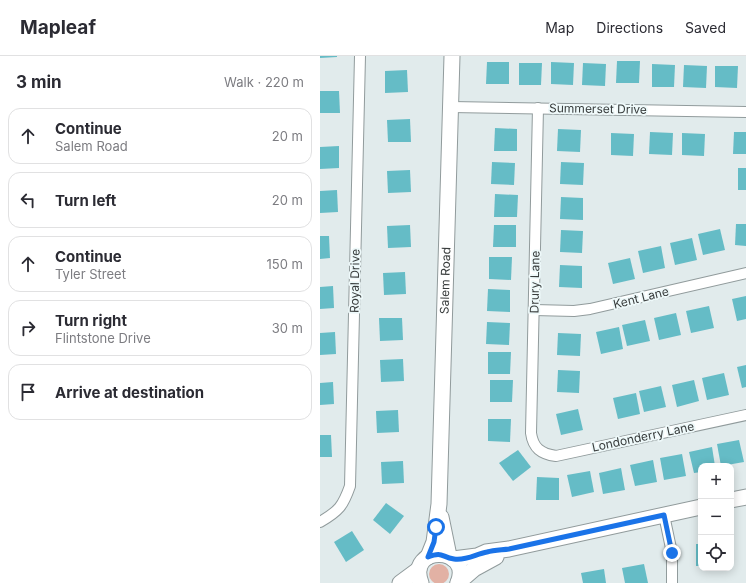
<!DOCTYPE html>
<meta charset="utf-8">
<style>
:root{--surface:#fff;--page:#f7f7f7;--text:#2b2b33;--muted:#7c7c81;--line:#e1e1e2}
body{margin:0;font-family:Inter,sans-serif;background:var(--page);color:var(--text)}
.controls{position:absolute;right:12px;bottom:12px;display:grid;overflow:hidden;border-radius:8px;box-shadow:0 2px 10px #0003}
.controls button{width:36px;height:36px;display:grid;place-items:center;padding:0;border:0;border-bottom:1px solid var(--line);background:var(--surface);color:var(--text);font:20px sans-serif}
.stop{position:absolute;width:12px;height:12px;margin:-9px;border:3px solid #1a73e8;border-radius:50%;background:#fff}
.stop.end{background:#1a73e8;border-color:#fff;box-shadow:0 1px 4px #0008}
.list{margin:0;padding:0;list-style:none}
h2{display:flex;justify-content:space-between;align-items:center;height:52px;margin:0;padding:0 16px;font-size:17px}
h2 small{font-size:13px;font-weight:400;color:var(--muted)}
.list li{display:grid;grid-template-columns:26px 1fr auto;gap:12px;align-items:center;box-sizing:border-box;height:56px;margin:0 8px 8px;padding:0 8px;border:1px solid var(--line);border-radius:12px}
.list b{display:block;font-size:15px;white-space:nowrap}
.list p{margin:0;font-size:13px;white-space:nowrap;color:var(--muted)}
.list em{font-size:13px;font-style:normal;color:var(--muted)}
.icon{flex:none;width:22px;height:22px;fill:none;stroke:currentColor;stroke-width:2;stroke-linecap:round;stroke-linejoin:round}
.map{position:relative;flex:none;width:426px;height:527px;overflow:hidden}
header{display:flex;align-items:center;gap:24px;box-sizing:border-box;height:56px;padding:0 20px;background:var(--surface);border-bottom:1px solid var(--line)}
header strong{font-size:19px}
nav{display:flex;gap:22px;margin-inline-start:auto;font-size:14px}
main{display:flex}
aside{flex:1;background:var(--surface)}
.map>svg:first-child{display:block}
.green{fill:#e2b1a4}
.building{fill:#65bcc6}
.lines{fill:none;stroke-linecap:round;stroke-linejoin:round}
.street-casing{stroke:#919b9c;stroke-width:12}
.secondary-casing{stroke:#919b9c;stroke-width:17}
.street{stroke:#fff;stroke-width:10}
.secondary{stroke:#fff;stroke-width:15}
.route{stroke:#1a73e8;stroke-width:5}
.labels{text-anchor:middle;stroke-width:3.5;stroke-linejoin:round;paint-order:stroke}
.street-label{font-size:12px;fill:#383c3c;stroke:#eef9fa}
</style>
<header>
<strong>Mapleaf</strong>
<nav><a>Map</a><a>Directions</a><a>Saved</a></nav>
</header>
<main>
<aside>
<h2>3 min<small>Walk · 220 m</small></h2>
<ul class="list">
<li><svg class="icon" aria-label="ahead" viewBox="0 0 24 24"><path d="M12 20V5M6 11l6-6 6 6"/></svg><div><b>Continue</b><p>Salem Road</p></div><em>20 m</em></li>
<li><svg class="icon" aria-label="left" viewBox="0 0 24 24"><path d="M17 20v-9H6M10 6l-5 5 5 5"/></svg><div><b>Turn left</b></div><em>20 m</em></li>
<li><svg class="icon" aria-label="ahead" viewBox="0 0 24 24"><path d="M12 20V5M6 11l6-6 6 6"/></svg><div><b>Continue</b><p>Tyler Street</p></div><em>150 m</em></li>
<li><svg class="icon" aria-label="right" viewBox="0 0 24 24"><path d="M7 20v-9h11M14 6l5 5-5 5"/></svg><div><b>Turn right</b><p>Flintstone Drive</p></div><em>30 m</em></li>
<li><svg class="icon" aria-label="arrive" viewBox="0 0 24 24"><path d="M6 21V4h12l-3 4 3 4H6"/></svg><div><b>Arrive at destination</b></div></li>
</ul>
</aside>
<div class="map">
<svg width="426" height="527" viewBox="0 0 426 527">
<rect width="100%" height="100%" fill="#e1ebec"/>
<circle class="green" cx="119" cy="518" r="10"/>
<g class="building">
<path d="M0,0H17V1L0,2Z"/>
<path d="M297,5H320L319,27H296Z"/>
<path d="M167,6H189V28H166Z"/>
<path d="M231,6L254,7L253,29L231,28Z"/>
<path d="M199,7H222L221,29H199Z"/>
<path d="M263,7L286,8L285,30L262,29Z"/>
<path d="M332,8L355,9L354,31H332Z"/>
<path d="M364,9L387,10L386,32L363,31Z"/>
<path d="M395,10H418L417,32L395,31Z"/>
<path d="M87,14L88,36L65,37V15Z"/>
<path d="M0,35H19L20,57H0Z"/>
<path d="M90,63L91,86H68L67,64Z"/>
<path d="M175,72L197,73V95H174Z"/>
<path d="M238,73L261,74L260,96L237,95Z"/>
<path d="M330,76L353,77L352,99L329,98Z"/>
<path d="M414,76H426V98H413Z"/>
<path d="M291,77L314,78L313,100L291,99Z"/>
<path d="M362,77L385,78L384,100L362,99Z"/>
<path d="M19,90V112L0,113V91Z"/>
<path d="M172,106L195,107L194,129L171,128Z"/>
<path d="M241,106L264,107L263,129L240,128Z"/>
<rect x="418" y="112" width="8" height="22"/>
<path d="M90,114L91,136L68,137L67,115Z"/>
<path d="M17,134L18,156L0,157V135Z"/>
<path d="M175,138L198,139L197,161H174Z"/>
<path d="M241,141L263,142V164L240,163Z"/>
<path d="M416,168H426V190L415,189Z"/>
<path d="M90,169L91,191L68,192L67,170Z"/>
<path d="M174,169H196V191H173Z"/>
<path d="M400,173L405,194L383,199L378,178Z"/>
<path d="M241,174L263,175L262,197L240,196Z"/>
<path d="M0,180H9L10,202L0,203Z"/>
<path d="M372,182L377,204L355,209L350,187Z"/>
<path d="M341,190L345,212L323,217L318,195Z"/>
<path d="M169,201H192L191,224L169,223Z"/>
<path d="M310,202L315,223L293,228L288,207Z"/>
<path d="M240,209L262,210V232L239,231Z"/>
<path d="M85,216L86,238L64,239L63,217Z"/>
<path d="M13,230L14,252L0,253V231Z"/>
<path d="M168,233L190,234V256L167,255Z"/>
<path d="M426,240V263L417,265L412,243Z"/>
<path d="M389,250L394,272L371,277L366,255Z"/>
<path d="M356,257L361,279L339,284L334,262Z"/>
<path d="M59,262H82L83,284L60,285Z"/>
<path d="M325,264L330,285L307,290L302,269Z"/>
<path d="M167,266L190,267L189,289L166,288Z"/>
<path d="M299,271L303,293L281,298L276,276Z"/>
<path d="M15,276L16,298L0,299V277Z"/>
<path d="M238,277L261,278L260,300L237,299Z"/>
<path d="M168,296H191L190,318H168Z"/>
<path d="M83,303L84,325L61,326L60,304Z"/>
<path d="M426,309V331L422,332L417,311Z"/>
<path d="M238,314L260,315L259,337L237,336Z"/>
<path d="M404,317L409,339L387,344L382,322Z"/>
<path d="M170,324H193L192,346H170Z"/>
<path d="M374,324L379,345L357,351L352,329Z"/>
<path d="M13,326L14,348L0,349V327Z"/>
<path d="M341,330L346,351L324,356L319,335Z"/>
<path d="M316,337L320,358L298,363L293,342Z"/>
<path d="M258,353L263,374L241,379L236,358Z"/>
<path d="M78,354L79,376L57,377L56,355Z"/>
<path d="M168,363H191L190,386L168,385Z"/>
<path d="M0,379H11L12,401H0Z"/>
<path d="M419,384L424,406L401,410L397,388Z"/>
<path d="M392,391L395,410H381V416L374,417L369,396Z"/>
<path d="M198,394L211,411L193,425L179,407Z"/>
<path d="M362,398L366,420L344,424L340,402Z"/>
<path d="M333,404L337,426L315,430L310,409Z"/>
<path d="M83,405L84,427L62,428L61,406Z"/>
<path d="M301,412L305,434L283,438L279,417Z"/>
<path d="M270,415L274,436L252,441L247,419Z"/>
<path d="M217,421L239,422V444H216Z"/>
<path d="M66,447L84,460L70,478L53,464Z"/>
<path d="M32,475L44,494L26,506L14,486Z"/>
<rect x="376" y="488" width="5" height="22"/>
<path d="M324,508L328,527H305L302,512Z"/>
<path d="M284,513L286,527H263L261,517Z"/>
</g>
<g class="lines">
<defs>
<g id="street">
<path d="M131,51L426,56"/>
<path d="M218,52L211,377C213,392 221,398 236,400L426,359"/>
<path d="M214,254L254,255L270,253L426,217"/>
<path d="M344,459L352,497V527"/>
<path d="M0,466C19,455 23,450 30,430L40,0"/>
</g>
<g id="secondary">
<path d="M411,444L426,441"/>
<path d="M121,461L129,500"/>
<path id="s1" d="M108,501L114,486L119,448L132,0"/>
<path d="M133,503L157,500L166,496L189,493L381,451"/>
<path d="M80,527L99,513"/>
<path d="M101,527C86,488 153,490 138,527"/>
<path d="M138,527L154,513L176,501"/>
</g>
</defs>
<use href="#street" class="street-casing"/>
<use href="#secondary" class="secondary-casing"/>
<use href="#street" class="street"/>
<use href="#secondary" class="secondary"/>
</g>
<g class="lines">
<path class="route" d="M116,471L114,486L108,501C123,495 121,501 134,503C146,505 156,498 167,496C174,494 182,494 189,493L344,459L352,497"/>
</g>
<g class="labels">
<g class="street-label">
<text transform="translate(278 53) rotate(1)" y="4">Summerset Drive</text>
<text dy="4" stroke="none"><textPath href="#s1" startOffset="278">Salem Road</textPath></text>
<text transform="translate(35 225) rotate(-89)" y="4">Royal Drive</text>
<text transform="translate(215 226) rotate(-89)" y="4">Drury Lane</text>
<text transform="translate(321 242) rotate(-14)" y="4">Kent Lane</text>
<text transform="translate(323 381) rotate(-12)" y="4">Londonderry Lane</text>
</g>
</g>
</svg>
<div class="controls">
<button>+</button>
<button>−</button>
<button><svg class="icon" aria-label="locate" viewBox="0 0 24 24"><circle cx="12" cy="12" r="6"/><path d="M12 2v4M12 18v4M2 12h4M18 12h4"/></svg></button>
</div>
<div class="stop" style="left:116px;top:471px"></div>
<div class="stop end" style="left:352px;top:497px"></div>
</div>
</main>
